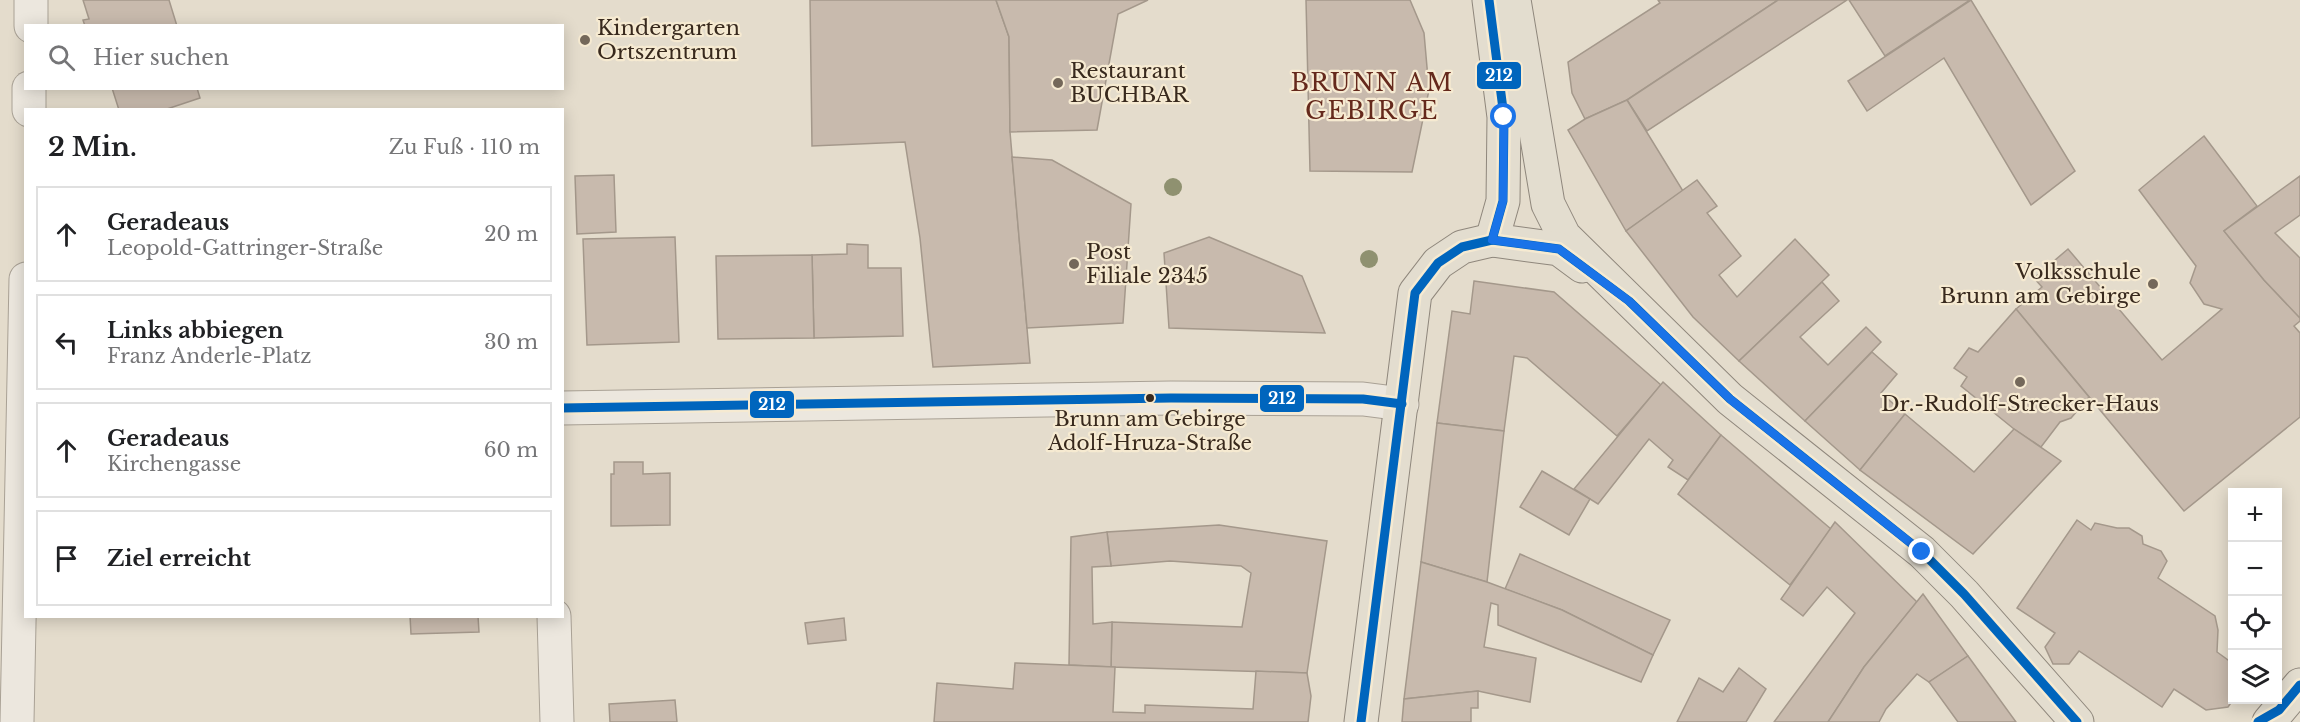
<!DOCTYPE html>
<html lang="de">
<meta charset="utf-8">
<style>
:root{--surface:#fff;--page:#f6f6f6;--text:#202124;--muted:#757577;--line:#e0e0e0}
body{margin:0;font-family:"Libre Baskerville",serif;background:var(--page);color:var(--text)}
.controls{position:absolute;right:18px;bottom:18px;display:grid;overflow:hidden;border-radius:0px;box-shadow:0 3px 15px #0003}
.controls button{width:54px;height:54px;display:grid;place-items:center;padding:0;border:0;border-bottom:2px solid var(--line);background:var(--surface);color:var(--text);font:30px sans-serif}
.stop{position:absolute;width:18px;height:18px;margin:-14px;border:4px solid #1a73e8;border-radius:50%;background:#fff}
.stop.end{background:#1a73e8;border-color:#fff;box-shadow:0 2px 6px #0008}
.list{margin:0;padding:0;list-style:none}
h2{display:flex;justify-content:space-between;align-items:center;height:78px;margin:0;padding:0 24px;font-size:26px}
h2 small{font-size:20px;font-weight:400;color:var(--muted)}
.list li{display:grid;grid-template-columns:39px 1fr auto;gap:18px;align-items:center;box-sizing:border-box;height:96px;margin:0 12px 12px;padding:0 12px;border:2px solid var(--line);border-radius:0px}
.list b{display:block;font-size:22px;white-space:nowrap}
.list p{margin:0;font-size:20px;white-space:nowrap;color:var(--muted)}
.list em{font-size:20px;font-style:normal;color:var(--muted)}
.icon{flex:none;width:33px;height:33px;fill:none;stroke:currentColor;stroke-width:2;stroke-linecap:round;stroke-linejoin:round}
.map{position:relative;flex:none;width:2300px;height:722px;overflow:hidden}
.search{position:absolute;background:var(--surface);box-shadow:0 3px 15px #0003;left:24px;top:24px;width:540px;height:66px;display:flex;align-items:center;gap:15px;box-sizing:border-box;padding:0 21px;border-radius:0px;color:var(--muted);font-size:22px}
.panel{position:absolute;background:var(--surface);box-shadow:0 3px 15px #0003;left:24px;top:108px;width:540px;height:510px;border-radius:0px}
.map>svg:first-child{display:block}
.building{fill:#c8baad;stroke:#a4988b;stroke-width:1.5}
.lines{fill:none;stroke-linecap:round;stroke-linejoin:round}
.minor-casing{stroke:#a9a195;stroke-width:35}
.primary-casing{stroke:#8f877c;stroke-width:35}
.minor{stroke:#ece7de;stroke-width:33}
.primary{stroke:#e3ddcf;stroke-width:33}
.bus-1-casing{stroke:#f6ead1;stroke-width:14}
.bus-1{stroke:#0065bd;stroke-width:9}
.tree{fill:#8f9170}
.route{stroke:#1a73e8;stroke-width:8}
.poi-dot{fill:#74685a;stroke:#f6ead1;stroke-width:2}
.bus-dot{fill:#38291d;stroke:#f6ead1;stroke-width:2}
.labels{text-anchor:middle;stroke-width:4.5;stroke-linejoin:round;paint-order:stroke}
.bus-label{font-size:20px;fill:#38291d;stroke:#f6ead1}
.poi-label{font-size:21px;fill:#38291d;stroke:#f6ead1;text-anchor:start}
.quarter-label{font-size:24px;letter-spacing:1.5px;fill:#65291c;stroke:#f6ead1}
.line-badge{stroke:#f6ead1;stroke-width:2}
.badge-label{font-size:16px;text-anchor:middle;font-weight:bold;fill:#fff}
</style>
<div class="map">
<svg width="2300" height="722" viewBox="0 0 2300 722">
<rect width="100%" height="100%" fill="#e4dccc"/>
<g class="building">
<path d="M83,0H169L177,26H85L83,20L89,19Z"/>
<path d="M810,0H996L1009,37L1010,132L1030,363L933,367L920,238L905,142L812,146Z"/>
<path d="M996,0H1148L1118,14L1097,130L1010,132L1009,37Z"/>
<path d="M1306,0H1410L1424,33L1429,90L1412,172L1310,171Z"/>
<path d="M1658,0H1778L1627,100L1585,119L1572,93L1568,62L1660,3Z"/>
<path d="M1778,0H1847L1647,131L1627,100Z"/>
<path d="M1849,0H1970L1885,56Z"/>
<path d="M1971,0L2075,171L2031,205L1944,58L1867,111L1848,81Z"/>
<path d="M112,88H197L200,98L164,110H119Z"/>
<path d="M1627,100L1683,191L1626,231L1568,130L1585,119Z"/>
<path d="M2204,136L2257,206L2224,231L2264,280L2300,318V321L2294,326L2300,333V417L2184,511L2016,309L2042,287L2034,278L2068,249L2162,360L2222,309L2204,304L2190,283L2196,266L2139,190Z"/>
<path d="M1012,157L1052,160L1131,204L1123,323L1027,328Z"/>
<path d="M614,175L616,232L577,234L575,176Z"/>
<path d="M2300,176V215L2275,233L2300,258V318L2264,280L2224,231Z"/>
<path d="M1697,180L1717,206L1707,213L1741,256L1719,275L1737,297L1795,239L1829,275L1739,361L1693,317L1626,231Z"/>
<path d="M675,237L679,342L587,345L583,239Z"/>
<path d="M1209,237L1302,276L1325,333L1169,328L1164,253Z"/>
<path d="M847,244L868,245V268H901L903,336L814,338L812,255L847,254Z"/>
<path d="M812,255L814,338L718,339L716,256Z"/>
<path d="M1474,281L1554,292L1661,385L1617,436L1527,358L1514,356L1504,431L1437,423L1452,311L1470,314Z"/>
<path d="M1822,282L1839,301L1800,337L1828,365L1866,327L1881,342L1805,421L1739,361Z"/>
<path d="M2016,309L2089,397L2071,418L2060,422L2041,447L2014,429L1961,386L1967,377L1954,368L1969,348L1978,352Z"/>
<path d="M1872,352L1897,374L1881,393L1905,414L1860,470L1805,421Z"/>
<path d="M1663,382L1721,435L1688,480L1668,467L1673,460L1649,439L1598,504L1574,489Z"/>
<path d="M1905,414L1974,472L2014,429L2061,461L1973,554L1860,470Z"/>
<path d="M1437,423L1504,431L1487,582L1421,562Z"/>
<path d="M1721,435L1831,529L1790,585L1678,494Z"/>
<path d="M614,462H643V474L670,473V525L611,526V474H614Z"/>
<path d="M1542,471L1590,499L1569,535L1520,507Z"/>
<path d="M2077,520L2091,530L2095,523L2117,528H2129L2142,536L2143,544L2161,551L2167,561L2158,578L2215,616L2218,630L2217,652L2232,663L2233,700L2228,707L2206,710L2174,689L2162,707L2079,651L2069,664H2053L2045,647L2055,633L2017,608Z"/>
<path d="M1835,522L1917,602L1864,667L1828,722H1774L1855,613L1827,587L1803,616L1781,599Z"/>
<path d="M1219,525L1327,541L1307,673L1111,667L1112,622L1242,627L1251,573L1241,566L1170,561L1111,566L1107,532Z"/>
<path d="M1107,532L1111,566L1092,567L1093,624L1112,622L1111,667L1069,665L1071,537Z"/>
<path d="M1520,554L1670,620L1653,655L1562,610L1505,589Z"/>
<path d="M1421,562L1487,582L1562,610L1653,655L1641,682L1498,625V605L1491,603L1484,647L1536,658L1530,702L1478,691L1404,699Z"/>
<path d="M1923,594L1968,656L1929,682L1917,674L1886,709L1879,722H1828L1864,667Z"/>
<path d="M410,616H478L479,632L411,634Z"/>
<path d="M844,618L846,640L808,644L805,623Z"/>
<path d="M1968,656L2016,722H1958L1929,682Z"/>
<path d="M1015,663L1115,667L1113,712L1145,713V705L1253,709L1256,671L1307,673L1311,696L1308,722H934L937,683L1013,689Z"/>
<path d="M1739,668L1766,689L1746,722H1677L1699,678L1723,692Z"/>
<path d="M1478,691V708H1471V722H1402L1404,699Z"/>
<path d="M675,700L677,722H610L609,704Z"/>
</g>
<g class="lines">
<defs>
<g id="minor">
<path d="M31,26V0"/>
<path d="M29,110V88"/>
<path d="M562,408L1171,398L1363,399L1402,404"/>
<path d="M554,616L557,722"/>
<path d="M17,722L26,279"/>
</g>
<g id="primary">
<path d="M1489,0L1504,117L1503,201L1492,240"/>
<path d="M1514,0L1548,204L1564,236L1730,399L1922,552L1964,594L2077,722"/>
<path d="M1361,722L1415,293L1438,263L1462,247L1492,240L1559,249L1582,266"/>
<path d="M2269,722L2300,685"/>
</g>
</defs>
<use href="#minor" class="minor-casing"/>
<use href="#primary" class="primary-casing"/>
<use href="#minor" class="minor"/>
<use href="#primary" class="primary"/>
<defs>
<g id="bus-1">
<path d="M1489,0L1504,117L1503,201L1492,240"/>
<path d="M562,408L1171,398L1363,399L1402,404"/>
<path d="M1361,722L1415,293L1438,263L1462,247L1492,240L1559,249L1629,301L1730,399L1922,552L1964,594L2077,722"/>
<path d="M2258,722L2279,710L2300,685"/>
</g>
</defs>
<use href="#bus-1" class="bus-1-casing"/>
<use href="#bus-1" class="bus-1"/>
</g>
<g class="tree">
<circle cx="1173" cy="187" r="9"/>
<circle cx="1369" cy="259" r="9"/>
</g>
<g class="lines">
<path class="route" d="M1504,117L1503,201L1492,240L1559,249L1629,301L1730,399L1922,552"/>
</g>
<g class="poi-dot">
<circle cx="585" cy="40" r="6"/>
<circle cx="1058" cy="83" r="6"/>
<circle cx="1074" cy="264" r="6"/>
<circle cx="2153" cy="284" r="6"/>
<circle cx="2020" cy="382" r="6"/>
</g>
<circle class="bus-dot" cx="1150" cy="398" r="5"/>
<g class="labels">
<g class="bus-label">
<text x="1150" y="426">Brunn am Gebirge<tspan x="1150" dy="24">Adolf-Hruza-Straße</tspan></text>
</g>
<g class="poi-label">
<text x="597" y="35">Kindergarten<tspan x="597" dy="24">Ortszentrum</tspan></text>
<text x="1070" y="78">Restaurant<tspan x="1070" dy="24">BUCHBAR</tspan></text>
<text x="1086" y="259">Post<tspan x="1086" dy="24">Filiale 2345</tspan></text>
<text x="2141" y="279" text-anchor="end">Volksschule<tspan x="2141" dy="24">Brunn am Gebirge</tspan></text>
<text x="2020" y="411" text-anchor="middle">Dr.-Rudolf-Strecker-Haus</text>
</g>
<g class="quarter-label">
<text x="1372" y="91">BRUNN AM<tspan x="1372" dy="28">GEBIRGE</tspan></text>
</g>
</g>
<g class="line-badge">
<rect x="1476" y="61" width="46" height="29" rx="6" fill="#0065bd"/>
<rect x="1259" y="384" width="46" height="29" rx="6" fill="#0065bd"/>
<rect x="749" y="390" width="46" height="29" rx="6" fill="#0065bd"/>
</g>
<g class="badge-label">
<text x="1499" y="81">212</text>
<text x="1282" y="404">212</text>
<text x="772" y="410">212</text>
</g>
</svg>
<div class="controls">
<button>+</button>
<button>−</button>
<button><svg class="icon" aria-label="locate" viewBox="0 0 24 24"><circle cx="12" cy="12" r="6"/><path d="M12 2v4M12 18v4M2 12h4M18 12h4"/></svg></button>
<button><svg class="icon" aria-label="layers" viewBox="0 0 24 24"><path d="M12 4l9 5-9 5-9-5zM3 14l9 5 9-5"/></svg></button>
</div>
<div class="stop" style="left:1504px;top:117px"></div>
<div class="stop end" style="left:1922px;top:552px"></div>
<div class="search"><svg class="icon" aria-label="search" viewBox="0 0 24 24"><circle cx="10" cy="10" r="6"/><path d="M15 15l6 6"/></svg>Hier suchen</div>
<section class="panel">
<h2>2 Min.<small>Zu Fuß · 110 m</small></h2>
<ul class="list">
<li><svg class="icon" aria-label="ahead" viewBox="0 0 24 24"><path d="M12 20V5M6 11l6-6 6 6"/></svg><div><b>Geradeaus</b><p>Leopold-Gattringer-Straße</p></div><em>20 m</em></li>
<li><svg class="icon" aria-label="left" viewBox="0 0 24 24"><path d="M17 20v-9H6M10 6l-5 5 5 5"/></svg><div><b>Links abbiegen</b><p>Franz Anderle-Platz</p></div><em>30 m</em></li>
<li><svg class="icon" aria-label="ahead" viewBox="0 0 24 24"><path d="M12 20V5M6 11l6-6 6 6"/></svg><div><b>Geradeaus</b><p>Kirchengasse</p></div><em>60 m</em></li>
<li><svg class="icon" aria-label="arrive" viewBox="0 0 24 24"><path d="M6 21V4h12l-3 4 3 4H6"/></svg><div><b>Ziel erreicht</b></div></li>
</ul>
</section>
</div>
